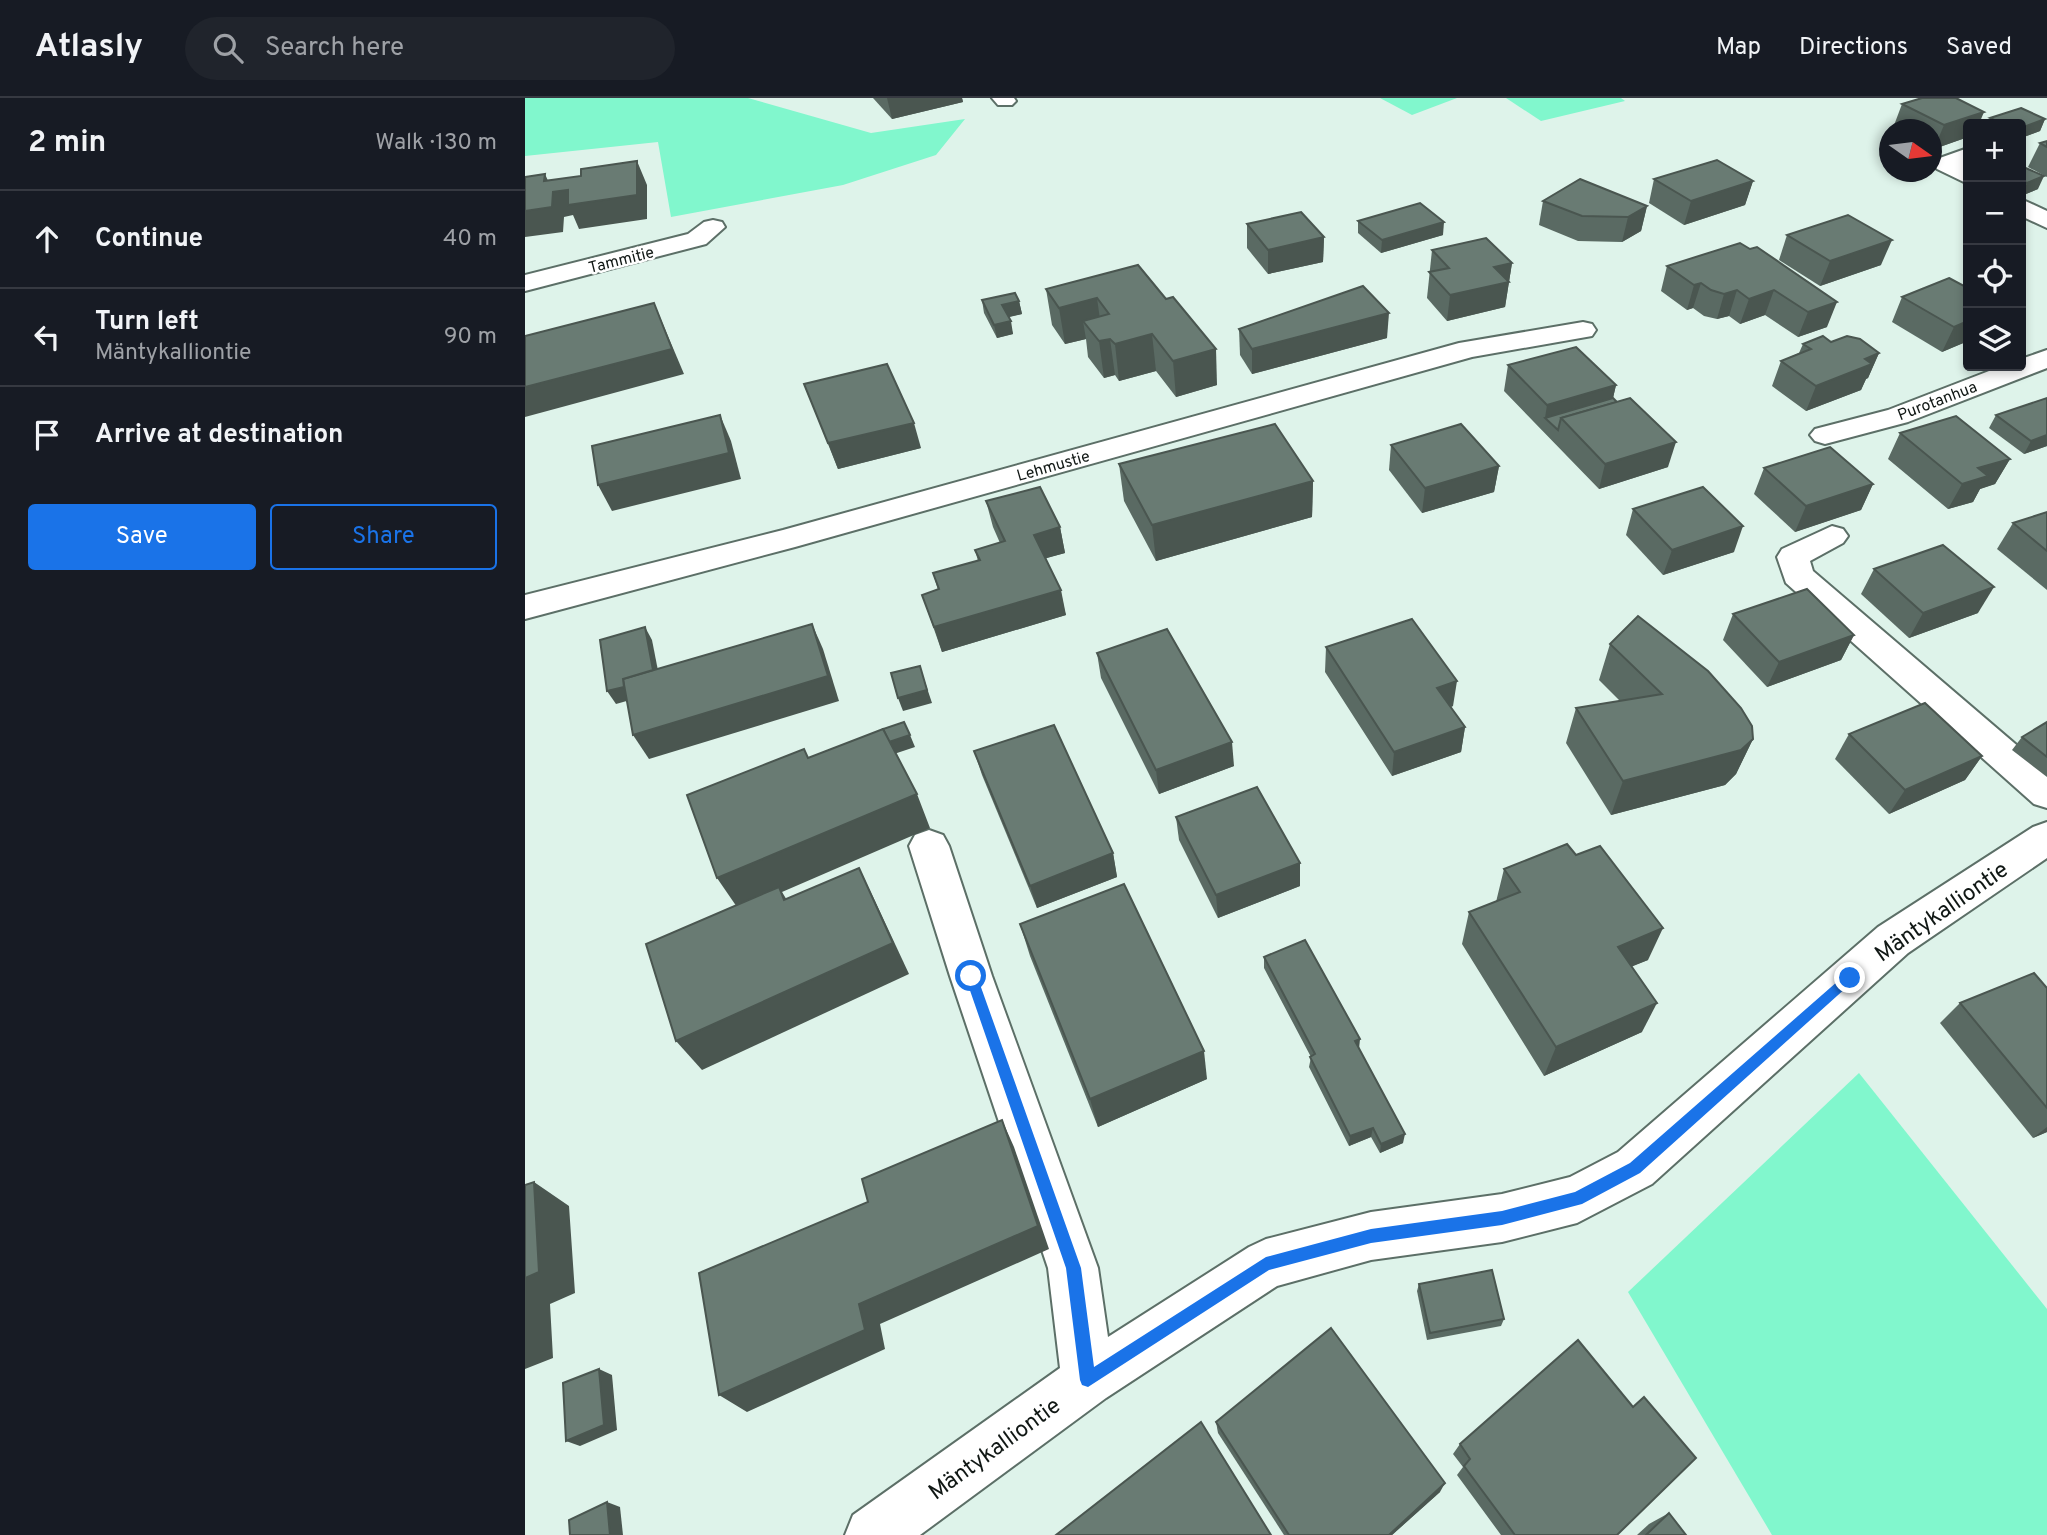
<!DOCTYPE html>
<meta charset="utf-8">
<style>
:root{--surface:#171b24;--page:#20242c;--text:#f1f3f6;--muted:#9ea1a6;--line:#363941;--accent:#1a73e8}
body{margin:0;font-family:Overpass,sans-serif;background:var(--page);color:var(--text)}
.controls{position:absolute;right:21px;top:21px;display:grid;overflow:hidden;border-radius:7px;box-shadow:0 4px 10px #0003}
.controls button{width:63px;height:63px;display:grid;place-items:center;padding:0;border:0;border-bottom:2px solid var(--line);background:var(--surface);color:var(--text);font:35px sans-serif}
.compass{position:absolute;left:1354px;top:21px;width:63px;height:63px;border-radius:50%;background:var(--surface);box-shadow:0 4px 10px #0003;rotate:104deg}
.stop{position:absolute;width:21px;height:21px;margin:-16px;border:5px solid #1a73e8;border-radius:50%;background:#fff}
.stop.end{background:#1a73e8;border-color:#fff;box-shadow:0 2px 7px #0008}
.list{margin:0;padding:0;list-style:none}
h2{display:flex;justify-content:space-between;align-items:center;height:91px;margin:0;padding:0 28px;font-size:30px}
h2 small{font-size:23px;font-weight:400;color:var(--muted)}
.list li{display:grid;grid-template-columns:46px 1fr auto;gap:21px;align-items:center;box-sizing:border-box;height:98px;padding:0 28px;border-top:2px solid var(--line)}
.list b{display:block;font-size:26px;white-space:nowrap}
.list p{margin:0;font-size:23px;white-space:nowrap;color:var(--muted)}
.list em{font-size:23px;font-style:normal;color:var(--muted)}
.actions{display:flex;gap:14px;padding:21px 28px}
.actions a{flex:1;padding:16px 0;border:2px solid var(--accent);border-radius:7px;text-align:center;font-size:24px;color:var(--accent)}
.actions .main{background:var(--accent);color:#fff}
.icon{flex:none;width:38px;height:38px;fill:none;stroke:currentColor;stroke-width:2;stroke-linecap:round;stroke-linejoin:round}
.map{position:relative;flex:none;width:1522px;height:1437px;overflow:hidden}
header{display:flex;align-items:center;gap:42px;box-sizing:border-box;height:98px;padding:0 35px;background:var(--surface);border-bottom:2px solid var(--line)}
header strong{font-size:33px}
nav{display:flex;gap:38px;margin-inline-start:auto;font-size:24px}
.search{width:490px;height:63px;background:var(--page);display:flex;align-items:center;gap:18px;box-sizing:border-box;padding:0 24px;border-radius:38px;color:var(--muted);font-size:26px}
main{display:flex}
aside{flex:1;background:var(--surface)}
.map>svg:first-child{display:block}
.green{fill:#81f7cd}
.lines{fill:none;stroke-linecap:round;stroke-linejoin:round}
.minor-casing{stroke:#5c6f67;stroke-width:4}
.minor{fill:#fff;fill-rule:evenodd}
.wall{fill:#5a6a63}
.shaded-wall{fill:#4a5650}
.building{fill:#697b73;stroke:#4a5650;stroke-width:2}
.route{fill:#1a73e8}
.labels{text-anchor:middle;stroke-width:5;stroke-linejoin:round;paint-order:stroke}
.far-street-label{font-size:16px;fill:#101714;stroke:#fff}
.near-street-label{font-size:23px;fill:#101714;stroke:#fff}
</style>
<header>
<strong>Atlasly</strong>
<div class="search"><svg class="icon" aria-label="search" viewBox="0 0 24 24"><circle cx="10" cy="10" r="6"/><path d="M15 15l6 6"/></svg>Search here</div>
<nav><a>Map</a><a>Directions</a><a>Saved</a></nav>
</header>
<main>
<aside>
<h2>2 min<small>Walk · 130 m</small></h2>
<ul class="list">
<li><svg class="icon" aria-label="ahead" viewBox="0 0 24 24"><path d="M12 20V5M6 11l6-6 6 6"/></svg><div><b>Continue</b></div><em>40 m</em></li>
<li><svg class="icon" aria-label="left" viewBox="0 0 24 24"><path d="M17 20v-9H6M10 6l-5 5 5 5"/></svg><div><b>Turn left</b><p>Mäntykalliontie</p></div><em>90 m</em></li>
<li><svg class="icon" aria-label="arrive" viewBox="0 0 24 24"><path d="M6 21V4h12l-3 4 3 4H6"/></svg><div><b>Arrive at destination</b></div></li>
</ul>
<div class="actions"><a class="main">Save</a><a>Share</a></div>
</aside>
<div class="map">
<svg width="1522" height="1437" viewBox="0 0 1522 1437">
<rect width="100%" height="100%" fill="#def3ea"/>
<g class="green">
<path d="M0,0H223L346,35L440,21L411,57L318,87L146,119L133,44L0,58Z"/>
<path d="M855,0H932L887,17Z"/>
<path d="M981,0H1096L1100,3L1016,23Z"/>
<path d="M1334,975L1522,1211V1437H1247L1103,1194Z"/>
</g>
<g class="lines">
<defs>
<g id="minor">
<path d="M467,0H489L491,3L487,7H473Z"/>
<path d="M1443,50V65L1438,67L1443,70V86L1412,71L1409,66L1412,61Z"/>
<path d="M1496,101L1522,113V130L1496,118Z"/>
<path d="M188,122L197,124L200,129L181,146L0,193V177L163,136L179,124Z"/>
<path d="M1058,224L1067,226L1071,232L1067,238L947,259L270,449L0,521V497L258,432L934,245Z"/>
<path d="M1522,252V270L1383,324L1300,346L1290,343L1285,337L1290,331L1363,312L1477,268H1496V261Z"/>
<path d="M1307,428L1318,431L1323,438L1318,445L1285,463L1288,473L1522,673V710L1509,706L1261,485L1252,459L1257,451Z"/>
<path d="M1522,724V760L1383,855L1127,1086L1052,1125L977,1144L846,1162L752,1188L581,1300L395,1437H320L328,1417L535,1270L523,1170L425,878L384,748L390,737L404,732L418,737L424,748L467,878L573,1170L583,1239L724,1149L741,1141L846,1114L977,1096L1045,1079L1093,1054L1353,829L1508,729Z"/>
</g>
</defs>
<use href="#minor" class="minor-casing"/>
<use href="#minor" class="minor"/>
</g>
<g class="wall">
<path d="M348,0H437L438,4L367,21Z"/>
<path d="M1377,6L1443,26V39L1409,51L1406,50V32H1371L1368,30Z"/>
<path d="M1496,10L1520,21L1515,33L1496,40V26H1462L1465,20Z"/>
<path d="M1522,43V79L1503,69L1515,45Z"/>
<path d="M1496,68L1513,91L1496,98Z"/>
<path d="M1129,81L1228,83L1220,107L1159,127L1124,105Z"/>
<path d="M1018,103L1122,108L1116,133L1097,144L1053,143L1014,127Z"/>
<path d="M833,123L918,137L856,155L833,135Z"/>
<path d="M722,126L799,139L798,164L743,176L722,150Z"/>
<path d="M1262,137L1356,167L1295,188L1254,162Z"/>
<path d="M1215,145L1302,229L1273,239L1240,217L1215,226L1204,218L1192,221L1179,218L1168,210L1162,212L1136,193L1142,168Z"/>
<path d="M907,152L987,165L980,209L922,223L902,200Z"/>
<path d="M613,167L692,287L651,299L631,273L594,283L590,277L579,280L563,259L561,241L540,246L527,227L521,191Z"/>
<path d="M1424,180L1443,243L1417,254L1367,224L1377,199Z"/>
<path d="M457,202L494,203L497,216L483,219L488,236L472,240L459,215Z"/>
<path d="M714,231L862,240L727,276L715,257Z"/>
<path d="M1306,244L1354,255L1343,280L1341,281L1336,292L1281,313L1247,288L1256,263L1274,255L1278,246Z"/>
<path d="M983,267L1091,287L1088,300L1143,369L1074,391L979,293Z"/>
<path d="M279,286L396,350L313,371Z"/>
<path d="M1471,317L1522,348L1499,356L1464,330Z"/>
<path d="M1375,335L1485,361L1470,386L1455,391L1448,404L1423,411L1363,361Z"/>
<path d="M866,347L974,368L969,394L897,415L864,372Z"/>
<path d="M594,366L788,383L787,419L631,463L599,403Z"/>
<path d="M1239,370L1348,386L1336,412L1270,434L1229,396Z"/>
<path d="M461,403L535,429L540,455L521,460L541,517L417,554L397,497L413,492L408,475L453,463L450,452L475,445L468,429Z"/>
<path d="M1108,411L1209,454L1138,477L1101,437Z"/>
<path d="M1522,414V492L1472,451L1488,425Z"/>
<path d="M1349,471L1453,515L1384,540L1336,496Z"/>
<path d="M1208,516L1329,537L1316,562L1242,589L1198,542Z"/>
<path d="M1085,546L1228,641L1211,676L1200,687L1086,717L1041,645L1051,610L1095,603L1074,582Z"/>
<path d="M801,549L928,608L926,609L940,629L936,654L867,678L800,574Z"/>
<path d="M572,555L709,668L634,696L576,580Z"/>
<path d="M1522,624V679L1487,652L1497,639Z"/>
<path d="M1324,636L1457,658L1440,682L1364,716L1310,661Z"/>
<path d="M449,653L588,755L592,779L512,810L457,677Z"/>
<path d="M651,719L775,765V788L693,820L654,742Z"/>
<path d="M979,771L1123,862L1107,868L1117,934L1019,978L937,846L944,814L971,804Z"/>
<path d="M495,826L682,981L573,1029L505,858Z"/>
<path d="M739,859L834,951L878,1045L855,1055L846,1039L824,1048L784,969L786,959L739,870Z"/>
<path d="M1522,890V1034L1508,1040L1415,925L1435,905Z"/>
<path d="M894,1186L979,1221L976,1228L902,1242L892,1193Z"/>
<path d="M691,1324L915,1394L867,1437H759L693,1335Z"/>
<path d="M935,1346L1092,1437H976L932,1377L938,1369L928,1356Z"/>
<path d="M1144,1415L1161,1437H1112L1124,1426Z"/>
</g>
<g class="shaded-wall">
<path d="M362,0H437L438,4L367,21Z"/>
<path d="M1459,14L1454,26H1443V39L1409,51L1419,27Z"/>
<path d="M1520,21L1515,33L1496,40V30Z"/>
<path d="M112,63L122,87V121L54,131L48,117L39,119L38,134L0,139V113L19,83L20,76L28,94Z"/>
<path d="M1519,78L1513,91L1496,98L1502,85Z"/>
<path d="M1228,83L1220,107L1159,127L1166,103Z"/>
<path d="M1122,108L1116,133L1097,144L1103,119Z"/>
<path d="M919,124L918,137L856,155L857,142Z"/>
<path d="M799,139L798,164L743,176V152Z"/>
<path d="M1367,142L1356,167L1295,188L1305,163Z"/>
<path d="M987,165L980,209L922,223L925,197L969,169Z"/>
<path d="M1176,185L1168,210L1162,212L1169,187Z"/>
<path d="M1212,192L1204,218L1192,221L1199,196Z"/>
<path d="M1249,192L1240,217L1215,226L1224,201Z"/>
<path d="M572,200L577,236L558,223L561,241L540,246L534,210Z"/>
<path d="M494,203L497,216L480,220L477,207Z"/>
<path d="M1312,204L1302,229L1273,239L1283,214Z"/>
<path d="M129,205L159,276L0,319V289Z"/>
<path d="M864,215L862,240L727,276V251Z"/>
<path d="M486,223L488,236L472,240L469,227Z"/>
<path d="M1443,223V243L1417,254L1429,229Z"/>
<path d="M627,236L631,273L594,283L590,246Z"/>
<path d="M585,241L590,277L579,280L574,243Z"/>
<path d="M691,251L692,287L651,299L648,263Z"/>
<path d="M1354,255L1343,280L1341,281L1336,292L1281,313L1291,288L1340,261Z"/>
<path d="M1091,287L1085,313L1036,320H1020L1022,307Z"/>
<path d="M195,317L206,343L216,381L87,413L73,387Z"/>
<path d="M389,325L396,350L313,371L303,345Z"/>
<path d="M1522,337V348L1499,356L1506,343Z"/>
<path d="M1151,344L1143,369L1074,391L1080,366Z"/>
<path d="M1485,361L1470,386L1455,391L1448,404L1423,411L1437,386L1453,370Z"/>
<path d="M974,368L969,394L897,415L900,390Z"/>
<path d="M788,383L787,419L631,463L627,427Z"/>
<path d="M1348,386L1336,412L1270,434L1281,408Z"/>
<path d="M1218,428L1209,454L1138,477L1147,452Z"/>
<path d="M535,429L540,455L515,462L509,437Z"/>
<path d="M1469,489L1453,515L1384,540L1398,515Z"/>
<path d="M536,492L541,517L417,554L409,529Z"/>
<path d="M287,526L298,551L314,603L124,661L108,637Z"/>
<path d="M120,529L127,542L137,593L91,606L82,593Z"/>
<path d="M1329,537L1316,562L1242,589L1254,564Z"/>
<path d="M399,581L407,605L378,613L373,600Z"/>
<path d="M932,583L928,608L908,614L912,590Z"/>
<path d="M940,629L936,654L867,678L869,654Z"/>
<path d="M385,637L390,649L366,657L361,645Z"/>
<path d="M1228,641L1211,676L1200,687L1086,717L1098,683Z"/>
<path d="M707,644L709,668L634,696L631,672Z"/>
<path d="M1457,658L1440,682L1364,716L1380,692Z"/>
<path d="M392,696L405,730L257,794L274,822L214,812L192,780Z"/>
<path d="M588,755L592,779L512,810L505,788Z"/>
<path d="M775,765V788L693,820L691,797Z"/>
<path d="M334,770L350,803L384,876L177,972L151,943Z"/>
<path d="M1138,830L1123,862L1079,880L1093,849Z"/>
<path d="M1132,905L1117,934L1019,978L1031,949Z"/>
<path d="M835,941L834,951L830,943Z"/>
<path d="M679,953L682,981L573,1029L565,1001Z"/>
<path d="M477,1022L489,1049L524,1151L355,1226L360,1251L222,1314L194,1297L334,1206Z"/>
<path d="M1522,1029V1034L1508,1040Z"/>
<path d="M848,1030L846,1039L824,1048L825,1038Z"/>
<path d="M880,1036L878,1045L855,1055L856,1046Z"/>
<path d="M9,1084L44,1108L50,1195L25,1206L28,1260L0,1271V1180Z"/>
<path d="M74,1271L87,1277L92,1332L55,1348L41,1343Z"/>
<path d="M920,1385L915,1394L867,1437H864Z"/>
<path d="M82,1404L95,1409L98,1437H85Z"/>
</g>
<g class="building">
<path d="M1397,0H1431L1459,14L1419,27L1377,6Z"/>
<path d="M1496,10L1520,21L1496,30V26H1478L1465,20Z"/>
<path d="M1522,43V49L1515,45Z"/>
<path d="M1192,62L1228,83L1166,103L1129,81Z"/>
<path d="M112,63V97L43,107V92L28,94L27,109L0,113V79L20,76L19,83L56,78V71Z"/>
<path d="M1496,68L1519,78L1502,85L1496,83Z"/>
<path d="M1055,81L1122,108L1103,119L1057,118L1018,103Z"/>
<path d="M895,105L919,124L857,142L833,123Z"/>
<path d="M776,114L799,139L743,152L722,126Z"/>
<path d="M1323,117L1367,142L1305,163L1262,137Z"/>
<path d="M961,140L987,165L969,169L984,184L925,197L904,174L924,170L907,152Z"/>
<path d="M1215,145L1225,151L1232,149L1312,204L1283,214L1249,192L1224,201L1212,192L1199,196L1186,192L1176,185L1169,187L1142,168Z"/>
<path d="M613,167L641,201L648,199L691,251L648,263L627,236L590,246L585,241L574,243L558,223L584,216L572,200L534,210L521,191Z"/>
<path d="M1424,180L1443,190V223L1429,229L1377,199Z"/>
<path d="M838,188L864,215L727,251L714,231Z"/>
<path d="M490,195L494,203L477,207L486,223L469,227L457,202Z"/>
<path d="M129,205L147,251L0,289V238Z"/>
<path d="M1298,238L1306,244L1322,238L1335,241L1354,255L1340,261L1347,266L1291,288L1256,263L1286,251L1278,246Z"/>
<path d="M1051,249L1091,287L1022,307L983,267Z"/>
<path d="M362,266L389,325L303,345L279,286Z"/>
<path d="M1088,300L1092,304L1036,320L1033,332L1020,320Z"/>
<path d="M1105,300L1151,344L1080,366L1036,320Z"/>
<path d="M1522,300V337L1506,343L1471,317Z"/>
<path d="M195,317L204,355L73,387L67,348Z"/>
<path d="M1431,318L1485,361L1453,370L1463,378L1437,386L1375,335Z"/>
<path d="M750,326L788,383L627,427L594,366Z"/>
<path d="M936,326L974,368L900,390L866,347Z"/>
<path d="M1305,349L1348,386L1281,408L1239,370Z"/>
<path d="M515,389L535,429L509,437L536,492L409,529L397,497L414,491L408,475L455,462L450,452L480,443L461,403Z"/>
<path d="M1178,389L1218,428L1147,452L1108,411Z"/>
<path d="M1522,414V453L1488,425Z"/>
<path d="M1418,447L1469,489L1398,515L1349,471Z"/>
<path d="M1282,491L1329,537L1254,564L1208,516Z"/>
<path d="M1113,518L1183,573L1216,610L1227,628L1228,641L1216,652L1098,683L1051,610L1137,596L1085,546Z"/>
<path d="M887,521L932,583L912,590L940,629L869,654L801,549Z"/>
<path d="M287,526L303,578L108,637L98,581Z"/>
<path d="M120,529L128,572L98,581L99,589L82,593L75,542Z"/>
<path d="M642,531L707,644L631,672L572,555Z"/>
<path d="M395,568L402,592L373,600L366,575Z"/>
<path d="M1400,605L1457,658L1380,692L1324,636Z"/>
<path d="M379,624L385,637L364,644L358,631Z"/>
<path d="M1522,624V659L1497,639Z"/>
<path d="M529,627L588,755L505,788L449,653Z"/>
<path d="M358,631L392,696L192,780L162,697L279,651L283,660Z"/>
<path d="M732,689L775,765L691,797L651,719Z"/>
<path d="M1042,746L1051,757L1075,748L1138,830L1093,849L1132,905L1031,949L944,814L995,794L979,771Z"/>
<path d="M334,770L368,845L151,943L121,846L254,789L259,802Z"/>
<path d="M599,786L679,953L565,1001L495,826Z"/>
<path d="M780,842L835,941L830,943L880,1036L856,1046L848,1030L825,1038L785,959L790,956L739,859Z"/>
<path d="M1509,875L1522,890V1010L1435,905Z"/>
<path d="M477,1022L513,1128L334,1206L340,1232L194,1297L174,1175L343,1104L337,1081Z"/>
<path d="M9,1084L14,1174L0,1180V1087Z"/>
<path d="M967,1172L979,1221L905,1235L894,1186Z"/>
<path d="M806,1230L920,1385L864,1437H764L691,1324Z"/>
<path d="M1053,1242L1108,1309L1119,1299L1171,1360L1092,1437H990L939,1368L945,1361L935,1346Z"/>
<path d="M74,1271L79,1327L41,1343L38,1285Z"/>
<path d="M676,1324L746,1437H531Z"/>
<path d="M82,1404L85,1437H45L44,1422Z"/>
<path d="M1144,1415L1161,1437H1121Z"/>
</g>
<path class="route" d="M446,873L452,878L556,1170L569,1269L741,1159L846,1131L977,1113L1050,1094L1105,1065L1321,876H1330L1332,880L1115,1075L1057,1106L977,1127L846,1145L744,1172L563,1289L557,1287L555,1282L541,1170L440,878Z"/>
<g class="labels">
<g class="far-street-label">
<text transform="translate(96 161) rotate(-14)" y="6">Tammitie</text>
<text transform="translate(1412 302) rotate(-21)" y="6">Purotanhua</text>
<text transform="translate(528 367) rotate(-16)" y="6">Lehmustie</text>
</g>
<g class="near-street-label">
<text transform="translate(1416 813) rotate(-35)" y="8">Mäntykalliontie</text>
<text transform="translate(469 1350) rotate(-36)" y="8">Mäntykalliontie</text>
</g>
</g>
</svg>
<div class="controls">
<button>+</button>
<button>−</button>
<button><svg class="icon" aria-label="locate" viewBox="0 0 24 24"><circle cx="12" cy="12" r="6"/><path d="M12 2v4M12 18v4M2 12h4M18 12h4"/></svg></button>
<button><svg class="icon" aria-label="layers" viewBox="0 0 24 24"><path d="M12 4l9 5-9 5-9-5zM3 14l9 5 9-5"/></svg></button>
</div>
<svg class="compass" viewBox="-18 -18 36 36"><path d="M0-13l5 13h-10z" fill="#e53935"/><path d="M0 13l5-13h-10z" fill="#9ea1a6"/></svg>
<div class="stop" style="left:446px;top:878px"></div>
<div class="stop end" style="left:1325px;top:880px"></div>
</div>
</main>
